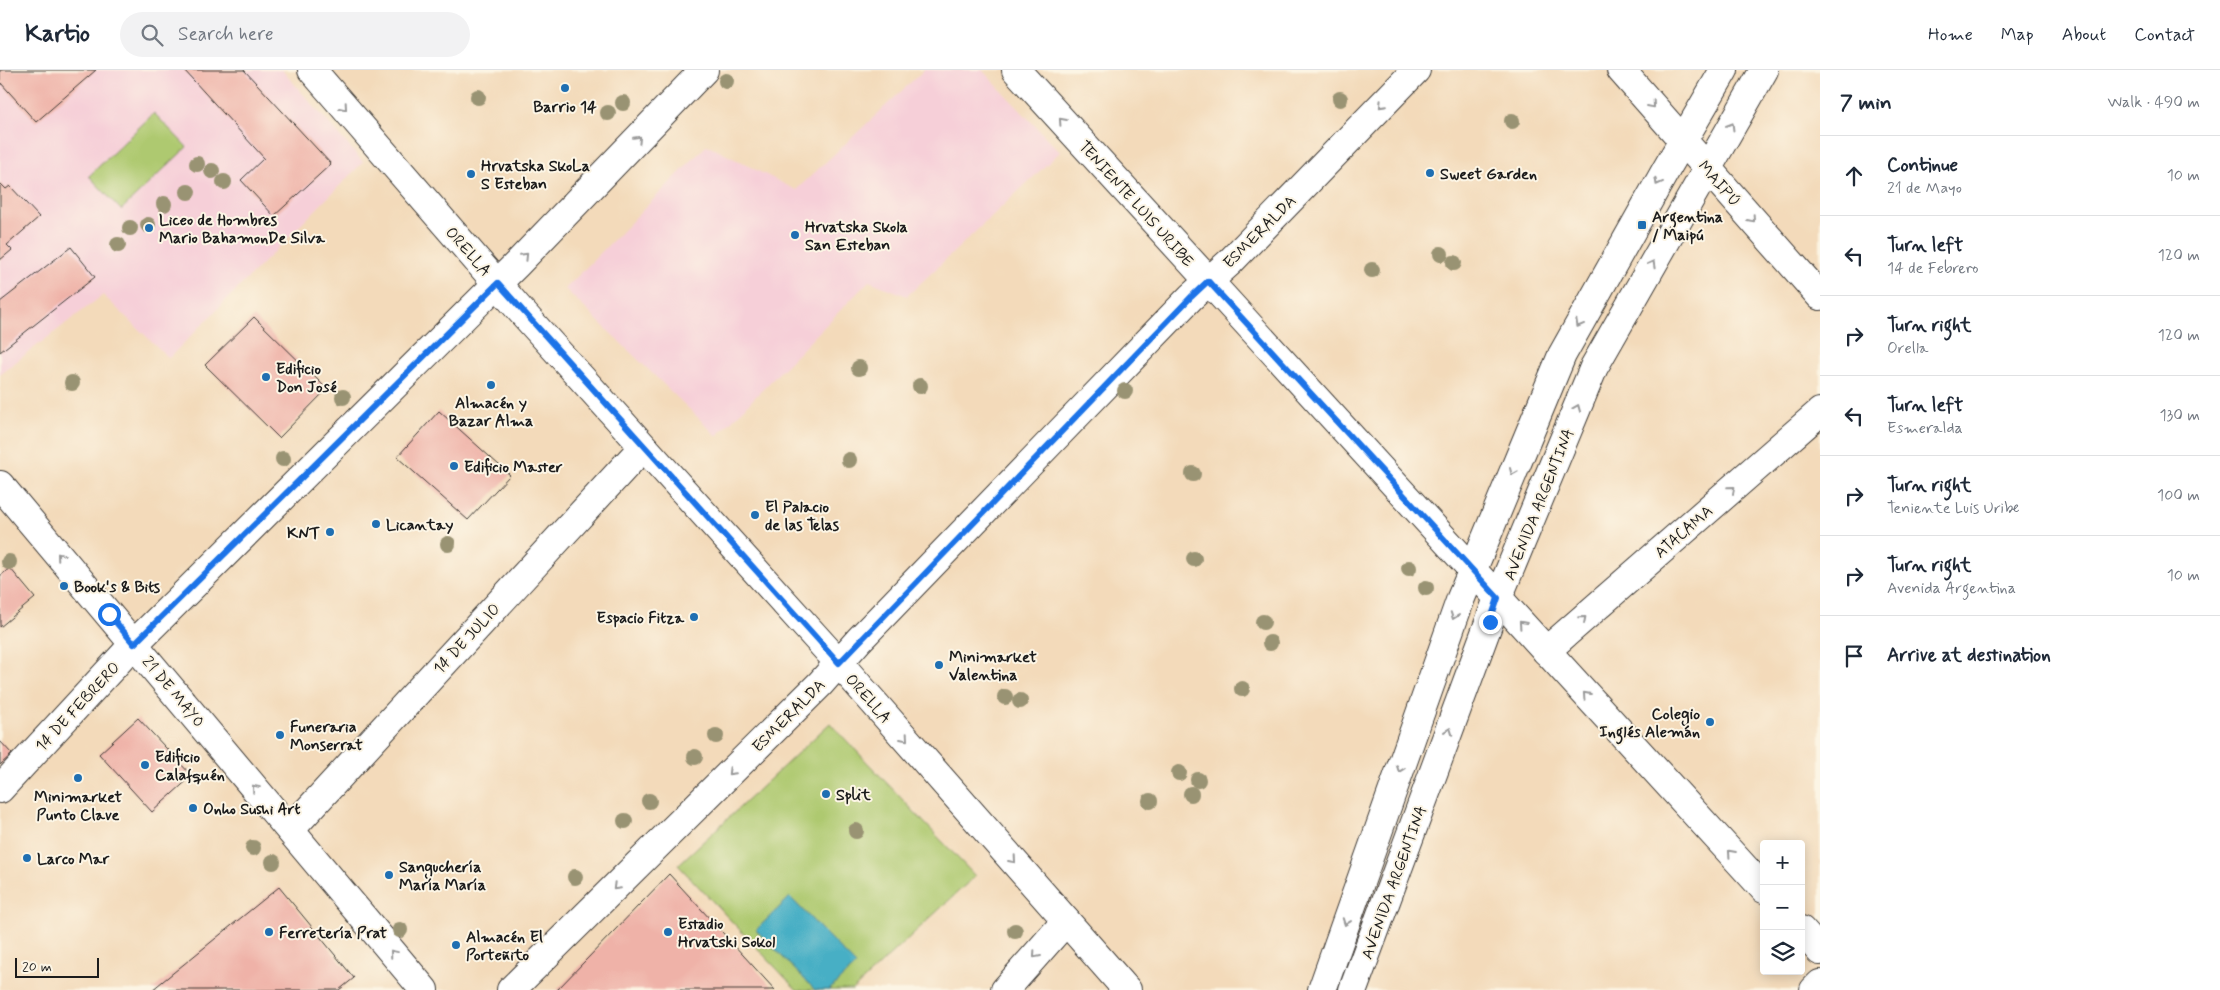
<!DOCTYPE html>
<meta charset="utf-8">
<style>
:root{--surface:#fff;--page:#f2f2f3;--text:#1f2937;--muted:#747a83;--line:#e0e1e3}
body{margin:0;font-family:Mynerve,sans-serif;background:var(--page);color:var(--text)}
.controls{position:absolute;right:15px;bottom:15px;display:grid;overflow:hidden;border-radius:5px;box-shadow:0 2px 12px #0003}
.controls button{width:45px;height:45px;display:grid;place-items:center;padding:0;border:0;border-bottom:1px solid var(--line);background:var(--surface);color:var(--text);font:25px sans-serif}
.scale{position:absolute;left:15px;bottom:12px;width:84px;box-sizing:border-box;padding-left:5px;border:2px solid #1c1c1c;border-top:0;font-size:14px;line-height:18px;white-space:nowrap;color:#1c1c1c;-webkit-text-stroke:4px #fcf5e5;paint-order:stroke}
.stop{position:absolute;width:15px;height:15px;margin:-11px;border:4px solid #1a73e8;border-radius:50%;background:#fff}
.stop.end{background:#1a73e8;border-color:#fff;box-shadow:0 1px 5px #0008}
.list{margin:0;padding:0;list-style:none}
h2{display:flex;justify-content:space-between;align-items:center;height:65px;margin:0;padding:0 20px;font-size:21px}
h2 small{font-size:16px;font-weight:400;color:var(--muted)}
.list li{display:grid;grid-template-columns:32px 1fr auto;gap:15px;align-items:center;box-sizing:border-box;height:80px;padding:0 20px;border-top:1px solid var(--line)}
.list b{display:block;font-size:19px;white-space:nowrap}
.list p{margin:0;font-size:16px;white-space:nowrap;color:var(--muted)}
.list em{font-size:16px;font-style:normal;color:var(--muted)}
.icon{flex:none;width:28px;height:28px;fill:none;stroke:currentColor;stroke-width:2;stroke-linecap:round;stroke-linejoin:round}
.map{position:relative;flex:none;width:1820px;height:920px;overflow:hidden}
header{display:flex;align-items:center;gap:30px;box-sizing:border-box;height:70px;padding:0 25px;background:var(--surface);border-bottom:1px solid var(--line)}
header strong{font-size:24px}
nav{display:flex;gap:28px;margin-inline-start:auto;font-size:18px}
.search{width:350px;height:45px;background:var(--page);display:flex;align-items:center;gap:12px;box-sizing:border-box;padding:0 18px;border-radius:28px;color:var(--muted);font-size:19px}
main{display:flex}
aside{flex:1;background:var(--surface)}
.map>svg:first-child{display:block}
.built{fill:#f6cfd8}
.green{fill:#aec96f;stroke:#657246}
.water{fill:#46afc5;stroke:#316670}
.building{fill:#efb2a8}
.lines{fill:none;stroke-linecap:round;stroke-linejoin:round}
.minor-casing{stroke:#3c3834;stroke-width:30}
.major-casing{stroke:#3c3834;stroke-width:30}
.minor{stroke:#fff;stroke-width:28}
.major{stroke:#fff;stroke-width:28}
.tree{fill:#999373}
.oneway{stroke:#999}
.route{stroke:#1a73e8;stroke-width:6}
.poi-dot{fill:#1f6fb2;stroke:#fcf5e5;stroke-width:2}
.labels{text-anchor:middle;stroke-width:4;stroke-linejoin:round;paint-order:stroke}
.poi-label{font-size:16px;font-weight:bold;fill:#1c1c1c;stroke:#fcf5e5;text-anchor:start}
.street-label{font-size:16px;fill:#1c1c1c;stroke:#fcf5e5}
</style>
<header>
<strong>Kartio</strong>
<div class="search"><svg class="icon" aria-label="search" viewBox="0 0 24 24"><circle cx="10" cy="10" r="6"/><path d="M15 15l6 6"/></svg>Search here</div>
<nav><a>Home</a><a>Map</a><a>About</a><a>Contact</a></nav>
</header>
<main>
<div class="map">
<svg width="1820" height="920" viewBox="0 0 1820 920">
<rect width="100%" height="100%" fill="#fcf5e5"/>
<filter id="ink" filterUnits="userSpaceOnUse"><feTurbulence type="fractalNoise" baseFrequency=".02" numOctaves="2"/><feDisplacementMap in="SourceGraphic" scale="10" xChannelSelector="R" yChannelSelector="G"/><feConvolveMatrix kernelMatrix="1 2 1 2 8 2 1 2 1" color-interpolation-filters="sRGB"/></filter>
<filter id="wash" filterUnits="userSpaceOnUse"><feTurbulence type="fractalNoise" baseFrequency=".0096" numOctaves="4" result="noise"/><feDisplacementMap in="SourceGraphic" scale="20" xChannelSelector="R" yChannelSelector="G"/><feGaussianBlur stdDeviation="1.12" result="paint"/><feColorMatrix in="noise" values="0 0 0 0 0 0 0 0 0 0 0 0 0 0 0 0 0 1.4 0 .05"/><feComposite in="paint" operator="in"/></filter>
<g filter="url(#wash)">
<rect width="100%" height="100%" fill="#f3daba"/>
<g class="built">
<path d="M0,0H282L363,92L169,288L103,225L0,304Z"/>
<path d="M924,0H982L1060,82L907,226L869,211L717,366L565,219L707,75L796,120Z"/>
</g>
<g class="green">
<path d="M154,43L187,77L121,140L89,106Z"/>
<path d="M830,653L975,806L853,920H797L678,795Z"/>
</g>
<path class="water" d="M790,827L856,895L829,920H815L756,860Z"/>
<g id="blocks">
<g class="building">
<path d="M0,0H96L36,52L0,12Z"/>
<path d="M184,0H244L331,94L274,146L241,110L264,88Z"/>
<path d="M0,113L6,119L10,116L39,147L7,175L12,180L0,190Z"/>
<path d="M71,177L95,207L0,282V232Z"/>
<path d="M254,247L327,319L279,368L205,295Z"/>
<path d="M439,341L510,405L468,450L397,387Z"/>
<path d="M10,498L35,528L0,557V506Z"/>
<path d="M138,648L192,706L152,742L99,684Z"/>
<path d="M0,671L12,684L0,695Z"/>
<path d="M669,804L775,920H557Z"/>
<path d="M279,817L354,908L339,920H152Z"/>
</g>
</g>
</g>
<g filter="url(#ink)">
<use href="#blocks" fill-opacity="0" stroke="#3c3834" stroke-width="1"/>
<g class="lines">
<defs>
<g id="minor">
<path d="M312,0L520,240L839,593L1127,920"/>
<path d="M1016,0L1764,819"/>
<path d="M1621,0L1820,226"/>
<path d="M0,415L424,920"/>
<path d="M1546,581L1820,342"/>
<path d="M0,719L134,574L517,194L704,0"/>
<path d="M290,760L643,377"/>
<path d="M1801,860L1820,881"/>
<path d="M511,920L820,614L859,570L1191,227L1230,192L1416,0"/>
<path d="M1005,920L1066,851"/>
<path d="M1814,920L1820,914"/>
</g>
<g id="major">
<path d="M1322,920L1461,528L1562,285L1667,98L1724,0"/>
<path d="M1353,920L1498,528L1594,297L1764,0"/>
</g>
</defs>
<use href="#minor" class="minor-casing"/>
<use href="#major" class="major-casing"/>
<use href="#minor" class="minor"/>
<use href="#major" class="major"/>
</g>
<g class="tree">
<circle cx="726" cy="11" r="8"/>
<circle cx="478" cy="27" r="8"/>
<circle cx="1340" cy="29" r="8"/>
<circle cx="623" cy="33" r="8"/>
<circle cx="608" cy="43" r="8"/>
<circle cx="1512" cy="51" r="8"/>
<circle cx="197" cy="94" r="8"/>
<circle cx="212" cy="101" r="8"/>
<circle cx="224" cy="112" r="8"/>
<circle cx="188" cy="122" r="8"/>
<circle cx="164" cy="134" r="8"/>
<circle cx="148" cy="155" r="8"/>
<circle cx="130" cy="158" r="8"/>
<circle cx="118" cy="175" r="8"/>
<circle cx="1441" cy="184" r="8"/>
<circle cx="1454" cy="193" r="8"/>
<circle cx="1372" cy="200" r="8"/>
<circle cx="859" cy="298" r="8"/>
<circle cx="72" cy="313" r="8"/>
<circle cx="920" cy="316" r="8"/>
<circle cx="1125" cy="321" r="8"/>
<circle cx="343" cy="327" r="8"/>
<circle cx="283" cy="389" r="8"/>
<circle cx="849" cy="390" r="8"/>
<circle cx="1193" cy="404" r="8"/>
<circle cx="448" cy="474" r="8"/>
<circle cx="1194" cy="489" r="8"/>
<circle cx="9" cy="492" r="8"/>
<circle cx="1409" cy="498" r="8"/>
<circle cx="1426" cy="518" r="8"/>
<circle cx="1263" cy="552" r="8"/>
<circle cx="1270" cy="573" r="8"/>
<circle cx="1242" cy="619" r="8"/>
<circle cx="1005" cy="627" r="8"/>
<circle cx="1020" cy="631" r="8"/>
<circle cx="716" cy="666" r="8"/>
<circle cx="695" cy="687" r="8"/>
<circle cx="1179" cy="703" r="8"/>
<circle cx="1198" cy="710" r="8"/>
<circle cx="1191" cy="724" r="8"/>
<circle cx="649" cy="731" r="8"/>
<circle cx="1150" cy="731" r="8"/>
<circle cx="625" cy="751" r="8"/>
<circle cx="856" cy="761" r="8"/>
<circle cx="253" cy="778" r="8"/>
<circle cx="273" cy="792" r="8"/>
<circle cx="575" cy="807" r="8"/>
<circle cx="400" cy="860" r="8"/>
<circle cx="1015" cy="861" r="8"/>
</g>
<defs><path id="oneway-chevron" d="M-2-3.5L2.5 0L-2 3.5" fill="none" stroke-width="1.6" stroke-linecap="round" stroke-linejoin="round" transform="scale(1.25)"/></defs>
<g class="oneway">
<use href="#oneway-chevron" transform="translate(1382 35) rotate(134)"/>
<use href="#oneway-chevron" transform="translate(1652 35) rotate(49)"/>
<use href="#oneway-chevron" transform="translate(344 37) rotate(49)"/>
<use href="#oneway-chevron" transform="translate(1062 51) rotate(-132)"/>
<use href="#oneway-chevron" transform="translate(1731 56) rotate(-59)"/>
<use href="#oneway-chevron" transform="translate(638 69) rotate(-46)"/>
<use href="#oneway-chevron" transform="translate(1658 112) rotate(119)"/>
<use href="#oneway-chevron" transform="translate(1752 149) rotate(49)"/>
<use href="#oneway-chevron" transform="translate(525 186) rotate(-46)"/>
<use href="#oneway-chevron" transform="translate(1652 194) rotate(-61)"/>
<use href="#oneway-chevron" transform="translate(1579 254) rotate(119)"/>
<use href="#oneway-chevron" transform="translate(1577 338) rotate(-68)"/>
<use href="#oneway-chevron" transform="translate(1513 402) rotate(113)"/>
<use href="#oneway-chevron" transform="translate(1732 419) rotate(-41)"/>
<use href="#oneway-chevron" transform="translate(60 486) rotate(-130)"/>
<use href="#oneway-chevron" transform="translate(1454 546) rotate(110)"/>
<use href="#oneway-chevron" transform="translate(1583 549) rotate(-41)"/>
<use href="#oneway-chevron" transform="translate(1522 554) rotate(-132)"/>
<use href="#oneway-chevron" transform="translate(1586 625) rotate(-132)"/>
<use href="#oneway-chevron" transform="translate(1449 661) rotate(-70)"/>
<use href="#oneway-chevron" transform="translate(905 668) rotate(49)"/>
<use href="#oneway-chevron" transform="translate(1400 699) rotate(110)"/>
<use href="#oneway-chevron" transform="translate(731 702) rotate(135)"/>
<use href="#oneway-chevron" transform="translate(255 718) rotate(-130)"/>
<use href="#oneway-chevron" transform="translate(1731 783) rotate(-132)"/>
<use href="#oneway-chevron" transform="translate(1013 790) rotate(49)"/>
<use href="#oneway-chevron" transform="translate(616 817) rotate(135)"/>
<use href="#oneway-chevron" transform="translate(1346 852) rotate(110)"/>
<use href="#oneway-chevron" transform="translate(393 883) rotate(-130)"/>
<use href="#oneway-chevron" transform="translate(1036 885) rotate(131)"/>
</g>
</g>
<g class="lines" filter="url(#ink)">
<path class="route" d="M109,544L134,574L498,213L839,593L1191,227L1208,211L1498,528L1490,552"/>
</g>
<g class="poi-dot">
<circle cx="565" cy="18" r="5"/>
<circle cx="1430" cy="103" r="5"/>
<circle cx="471" cy="104" r="5"/>
<rect x="1637" y="150" width="10" height="10" rx="2.5"/>
<circle cx="149" cy="158" r="5"/>
<circle cx="795" cy="165" r="5"/>
<circle cx="266" cy="307" r="5"/>
<circle cx="491" cy="315" r="5"/>
<circle cx="454" cy="396" r="5"/>
<circle cx="755" cy="445" r="5"/>
<circle cx="376" cy="454" r="5"/>
<circle cx="330" cy="462" r="5"/>
<circle cx="64" cy="516" r="5"/>
<circle cx="694" cy="547" r="5"/>
<circle cx="939" cy="595" r="5"/>
<circle cx="1710" cy="652" r="5"/>
<circle cx="280" cy="665" r="5"/>
<circle cx="145" cy="695" r="5"/>
<circle cx="78" cy="708" r="5"/>
<circle cx="826" cy="724" r="5"/>
<circle cx="193" cy="738" r="5"/>
<circle cx="27" cy="788" r="5"/>
<circle cx="389" cy="805" r="5"/>
<circle cx="269" cy="862" r="5"/>
<circle cx="668" cy="862" r="5"/>
<circle cx="456" cy="875" r="5"/>
</g>
<g class="labels">
<g class="poi-label">
<text x="565" y="42" text-anchor="middle">Barrio 14</text>
<text x="481" y="101">Hrvatska SkoLa<tspan x="481" dy="18">S Esteban</tspan></text>
<text x="1440" y="109">Sweet Garden</text>
<text x="1652" y="152">Argentina<tspan x="1652" dy="18">/ Maipú</tspan></text>
<text x="159" y="155">Liceo de Hombres<tspan x="159" dy="18">Mario BahamonDe Silva</tspan></text>
<text x="805" y="162">Hrvatska Skola<tspan x="805" dy="18">San Esteban</tspan></text>
<text x="276" y="304">Edificio<tspan x="276" dy="18">Don José</tspan></text>
<text x="491" y="338" text-anchor="middle">Almacén y<tspan x="491" dy="18">Bazar Alma</tspan></text>
<text x="464" y="402">Edificio Master</text>
<text x="765" y="442">El Palacio<tspan x="765" dy="18">de las Telas</tspan></text>
<text x="386" y="460">Licantay</text>
<text x="320" y="468" text-anchor="end">KNT</text>
<text x="74" y="522">Book's &amp; Bits</text>
<text x="684" y="553" text-anchor="end">Espacio Fitza</text>
<text x="949" y="592">Minimarket<tspan x="949" dy="18">Valentina</tspan></text>
<text x="1700" y="649" text-anchor="end">Colegio<tspan x="1700" dy="18">Inglés Alemán</tspan></text>
<text x="290" y="662">Funeraria<tspan x="290" dy="18">Monserrat</tspan></text>
<text x="155" y="692">Edificio<tspan x="155" dy="18">Calafquén</tspan></text>
<text x="836" y="730">Split</text>
<text x="78" y="732" text-anchor="middle">Minimarket<tspan x="78" dy="18">Punto Clave</tspan></text>
<text x="203" y="744">Onho Sushi Art</text>
<text x="37" y="794">Larco Mar</text>
<text x="399" y="802">Sanguchería<tspan x="399" dy="18">María María</tspan></text>
<text x="678" y="859">Estadio<tspan x="678" dy="18">Hrvatski Sokol</tspan></text>
<text x="279" y="868">Ferretería Prat</text>
<text x="466" y="872">Almacén El<tspan x="466" dy="18">Porteñito</tspan></text>
</g>
<g class="street-label">
<text transform="translate(1720 113) rotate(49)" y="6">MAIPÚ</text>
<text transform="translate(1137 133) rotate(48)" y="6">TENIENTE LUIS URIBE</text>
<text transform="translate(1259 161) rotate(-45)" y="6">ESMERALDA</text>
<text transform="translate(469 181) rotate(49)" y="6">ORELLA</text>
<text transform="translate(1538 434) rotate(-68)" y="6">AVENIDA ARGENTINA</text>
<text transform="translate(1683 461) rotate(-41)" y="6">ATACAMA</text>
<text transform="translate(466 568) rotate(-47)" y="6">14 DE JULIO</text>
<text transform="translate(174 621) rotate(50)" y="6">21 DE MAYO</text>
<text transform="translate(869 628) rotate(49)" y="6">ORELLA</text>
<text transform="translate(77 636) rotate(-47)" y="6">14 DE FEBRERO</text>
<text transform="translate(788 645) rotate(-45)" y="6">ESMERALDA</text>
<text transform="translate(1393 812) rotate(-70)" y="6">AVENIDA ARGENTINA</text>
</g>
</g>
</svg>
<div class="controls">
<button>+</button>
<button>−</button>
<button><svg class="icon" aria-label="layers" viewBox="0 0 24 24"><path d="M12 4l9 5-9 5-9-5zM3 14l9 5 9-5"/></svg></button>
</div>
<div class="scale">20 m</div>
<div class="stop" style="left:109px;top:544px"></div>
<div class="stop end" style="left:1490px;top:552px"></div>
</div>
<aside>
<h2>7 min<small>Walk · 490 m</small></h2>
<ul class="list">
<li><svg class="icon" aria-label="ahead" viewBox="0 0 24 24"><path d="M12 20V5M6 11l6-6 6 6"/></svg><div><b>Continue</b><p>21 de Mayo</p></div><em>10 m</em></li>
<li><svg class="icon" aria-label="left" viewBox="0 0 24 24"><path d="M17 20v-9H6M10 6l-5 5 5 5"/></svg><div><b>Turn left</b><p>14 de Febrero</p></div><em>120 m</em></li>
<li><svg class="icon" aria-label="right" viewBox="0 0 24 24"><path d="M7 20v-9h11M14 6l5 5-5 5"/></svg><div><b>Turn right</b><p>Orella</p></div><em>120 m</em></li>
<li><svg class="icon" aria-label="left" viewBox="0 0 24 24"><path d="M17 20v-9H6M10 6l-5 5 5 5"/></svg><div><b>Turn left</b><p>Esmeralda</p></div><em>130 m</em></li>
<li><svg class="icon" aria-label="right" viewBox="0 0 24 24"><path d="M7 20v-9h11M14 6l5 5-5 5"/></svg><div><b>Turn right</b><p>Teniente Luis Uribe</p></div><em>100 m</em></li>
<li><svg class="icon" aria-label="right" viewBox="0 0 24 24"><path d="M7 20v-9h11M14 6l5 5-5 5"/></svg><div><b>Turn right</b><p>Avenida Argentina</p></div><em>10 m</em></li>
<li><svg class="icon" aria-label="arrive" viewBox="0 0 24 24"><path d="M6 21V4h12l-3 4 3 4H6"/></svg><div><b>Arrive at destination</b></div></li>
</ul>
</aside>
</main>
